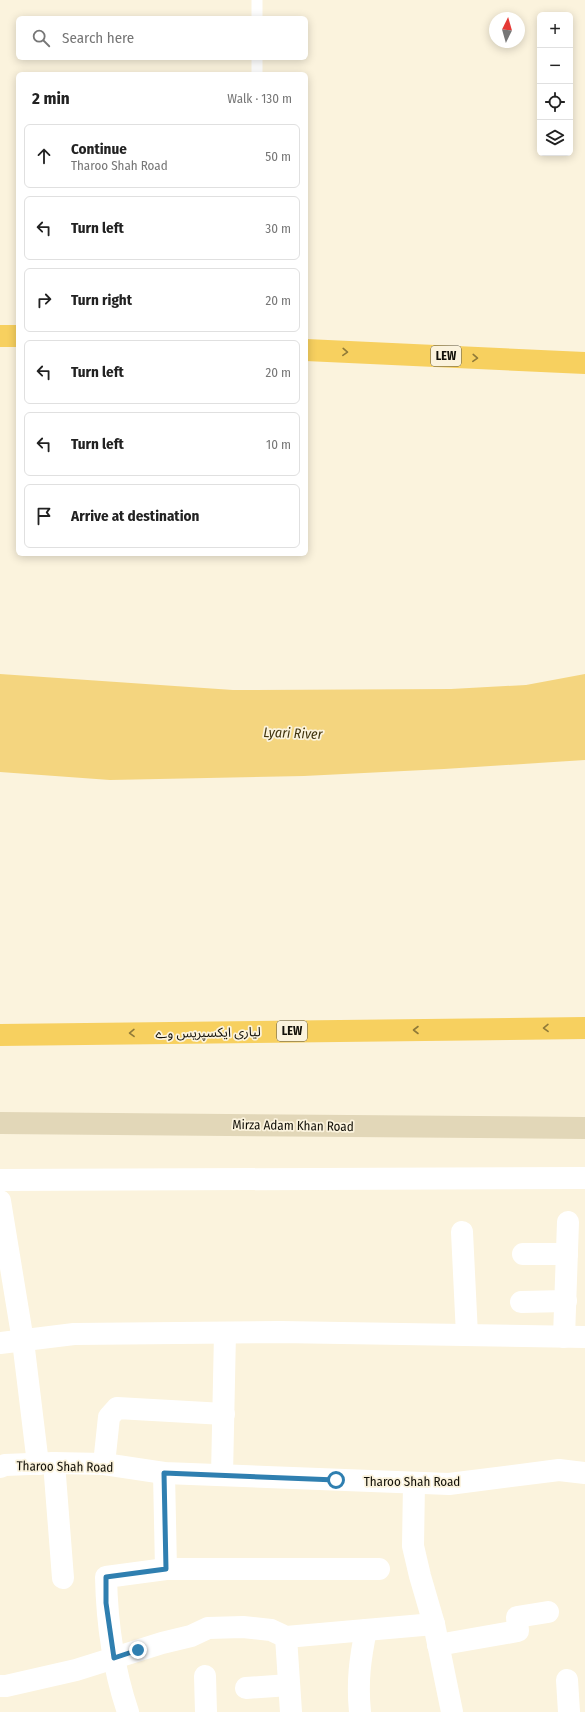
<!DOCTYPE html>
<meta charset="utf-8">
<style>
:root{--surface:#fff;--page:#f6f6f6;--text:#222;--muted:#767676;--line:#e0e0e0}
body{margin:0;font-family:"Fira Sans Condensed","Noto Sans Arabic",sans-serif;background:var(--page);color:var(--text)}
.controls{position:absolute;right:12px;top:12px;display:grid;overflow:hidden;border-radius:6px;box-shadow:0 2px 10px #0003}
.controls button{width:36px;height:36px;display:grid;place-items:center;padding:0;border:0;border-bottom:1px solid var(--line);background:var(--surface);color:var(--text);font:20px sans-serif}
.compass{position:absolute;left:489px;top:12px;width:36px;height:36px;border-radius:50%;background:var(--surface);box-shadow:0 2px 10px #0003;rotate:5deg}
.stop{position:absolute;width:12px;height:12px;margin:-9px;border:3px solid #2f7fb0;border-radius:50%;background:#fff}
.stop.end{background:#2f7fb0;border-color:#fff;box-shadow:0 1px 4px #0008}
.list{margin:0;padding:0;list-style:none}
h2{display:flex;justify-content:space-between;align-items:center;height:52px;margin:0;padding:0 16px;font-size:17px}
h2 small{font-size:13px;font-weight:400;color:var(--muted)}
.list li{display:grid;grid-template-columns:26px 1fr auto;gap:12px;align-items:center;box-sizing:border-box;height:64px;margin:0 8px 8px;padding:0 8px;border:1px solid var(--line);border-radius:6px}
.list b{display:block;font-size:15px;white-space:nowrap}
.list p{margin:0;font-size:13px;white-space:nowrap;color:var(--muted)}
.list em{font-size:13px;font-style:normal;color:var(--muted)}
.icon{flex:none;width:22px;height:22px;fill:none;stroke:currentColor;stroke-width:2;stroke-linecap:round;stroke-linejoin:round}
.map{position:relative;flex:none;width:585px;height:1712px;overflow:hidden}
.search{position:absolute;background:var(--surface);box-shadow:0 2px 10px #0003;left:16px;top:16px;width:292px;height:44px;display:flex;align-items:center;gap:10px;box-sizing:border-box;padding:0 14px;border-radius:6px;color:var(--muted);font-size:15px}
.panel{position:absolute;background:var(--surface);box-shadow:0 2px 10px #0003;left:16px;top:72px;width:292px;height:484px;border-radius:6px}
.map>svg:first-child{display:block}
.water{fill:#f4d57f}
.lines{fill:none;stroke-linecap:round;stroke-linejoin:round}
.service{stroke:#fff;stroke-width:11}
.minor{stroke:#fff;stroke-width:22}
.secondary{stroke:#e2d7b8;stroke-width:22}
.motorway{stroke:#f7d05f;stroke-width:22}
.oneway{stroke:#907a38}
.route{stroke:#2f7fb0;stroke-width:5}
.labels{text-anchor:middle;stroke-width:3.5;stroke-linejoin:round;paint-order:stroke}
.shield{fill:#fbf3dd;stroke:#595549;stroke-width:1}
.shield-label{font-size:12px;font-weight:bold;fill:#131109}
.street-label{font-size:13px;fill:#131109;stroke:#fbf3dd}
.water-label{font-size:14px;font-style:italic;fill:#42350f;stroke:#fbf3dd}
</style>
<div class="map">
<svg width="585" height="1712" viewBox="0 0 585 1712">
<rect width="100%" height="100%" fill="#fbf3dd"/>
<path class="water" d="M0,674L233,690L451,689L526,685L585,674V760L444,769L304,776L110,780L0,772Z"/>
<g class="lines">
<g class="service">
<path d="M257,0V18"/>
<path d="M257,58V74"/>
</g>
<g class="minor">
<path d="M0,1180L585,1178"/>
<path d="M0,1201L23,1341L38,1464"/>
<path d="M462,1232L467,1335"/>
<path d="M523,1254H567"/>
<path d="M521,1302L566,1301"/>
<path d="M564,1337L568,1222"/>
<path d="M0,1343L74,1334L280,1332L585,1337"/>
<path d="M54,1463L63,1578"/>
<path d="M104,1464L109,1417L117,1408L224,1414"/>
<path d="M0,1467L5,1465L54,1463L104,1464L164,1473L449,1484L559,1470L585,1473"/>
<path d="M164,1473L166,1569"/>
<path d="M222,1475L225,1333"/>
<path d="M414,1483L413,1546L420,1576L434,1624L452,1712"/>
<path d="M286,1637L291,1712"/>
<path d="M438,1645L518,1631L517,1617L548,1612"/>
<path d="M205,1676L206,1712"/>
<path d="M567,1680L569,1712"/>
<path d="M0,1686H6L76,1670L162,1643L191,1636L208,1628L243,1627L271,1630L286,1637L434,1624"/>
<path d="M246,1688L289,1685"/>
<path d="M128,1712C113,1668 107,1623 106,1577L166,1569H379"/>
<path d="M360,1712C357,1682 360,1659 366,1630"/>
</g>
<path class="secondary" d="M0,1123L585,1128"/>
<g class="motorway">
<path d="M0,336H18"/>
<path d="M306,350L585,363"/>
<path d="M0,1035L585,1028"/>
</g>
</g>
<defs><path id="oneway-chevron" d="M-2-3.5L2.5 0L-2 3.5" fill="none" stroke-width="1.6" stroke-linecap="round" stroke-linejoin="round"/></defs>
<g class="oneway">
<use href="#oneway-chevron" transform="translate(345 352) rotate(3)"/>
<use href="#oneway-chevron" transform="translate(475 358) rotate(3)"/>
<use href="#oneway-chevron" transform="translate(546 1028) rotate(179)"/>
<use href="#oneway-chevron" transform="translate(416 1030) rotate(180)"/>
<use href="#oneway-chevron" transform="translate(132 1033) rotate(179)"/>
</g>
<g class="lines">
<path class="route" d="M138,1650L114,1658L106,1603V1577L166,1569L164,1473L336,1480"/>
</g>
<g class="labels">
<g class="shield">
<rect x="431" y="346" width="30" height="20" rx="3"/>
<rect x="277" y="1021" width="30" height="20" rx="3"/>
</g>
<g class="shield-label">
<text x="446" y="360">LEW</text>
<text x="292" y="1035">LEW</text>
</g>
<g class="street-label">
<text transform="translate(208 1032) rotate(-1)" y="5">لیاری ایکسپریس وے</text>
<text transform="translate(293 1125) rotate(1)" y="5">Mirza Adam Khan Road</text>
<text transform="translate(65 1466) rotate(1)" y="5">Tharoo Shah Road</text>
<text x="412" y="1486">Tharoo Shah Road</text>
</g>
<g class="water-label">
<text transform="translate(293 733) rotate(2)" y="5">Lyari River</text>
</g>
</g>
</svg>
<div class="controls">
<button>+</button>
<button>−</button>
<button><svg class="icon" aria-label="locate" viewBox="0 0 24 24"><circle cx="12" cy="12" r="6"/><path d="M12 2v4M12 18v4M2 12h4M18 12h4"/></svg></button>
<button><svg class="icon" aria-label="layers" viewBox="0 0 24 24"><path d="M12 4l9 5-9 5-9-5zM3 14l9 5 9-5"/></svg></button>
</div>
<svg class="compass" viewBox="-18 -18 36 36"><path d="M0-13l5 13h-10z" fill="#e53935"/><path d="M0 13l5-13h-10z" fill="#767676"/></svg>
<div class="stop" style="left:336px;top:1480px"></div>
<div class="stop end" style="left:138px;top:1650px"></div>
<div class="search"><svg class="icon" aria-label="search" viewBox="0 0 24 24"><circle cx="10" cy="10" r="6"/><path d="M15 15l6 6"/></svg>Search here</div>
<section class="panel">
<h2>2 min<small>Walk · 130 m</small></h2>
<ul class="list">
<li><svg class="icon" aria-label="ahead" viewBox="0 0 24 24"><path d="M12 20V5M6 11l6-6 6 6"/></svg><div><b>Continue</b><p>Tharoo Shah Road</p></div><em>50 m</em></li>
<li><svg class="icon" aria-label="left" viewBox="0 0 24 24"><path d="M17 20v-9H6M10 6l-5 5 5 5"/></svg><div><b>Turn left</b></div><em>30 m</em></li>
<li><svg class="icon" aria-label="right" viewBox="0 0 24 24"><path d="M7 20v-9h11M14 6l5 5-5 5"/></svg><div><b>Turn right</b></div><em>20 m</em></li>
<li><svg class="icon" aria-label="left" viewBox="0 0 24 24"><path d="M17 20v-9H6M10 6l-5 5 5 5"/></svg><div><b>Turn left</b></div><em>20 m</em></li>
<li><svg class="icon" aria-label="left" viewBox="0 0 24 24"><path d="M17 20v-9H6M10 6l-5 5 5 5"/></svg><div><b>Turn left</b></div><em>10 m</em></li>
<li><svg class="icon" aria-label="arrive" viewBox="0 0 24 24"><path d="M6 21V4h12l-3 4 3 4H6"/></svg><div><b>Arrive at destination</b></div></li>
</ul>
</section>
</div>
